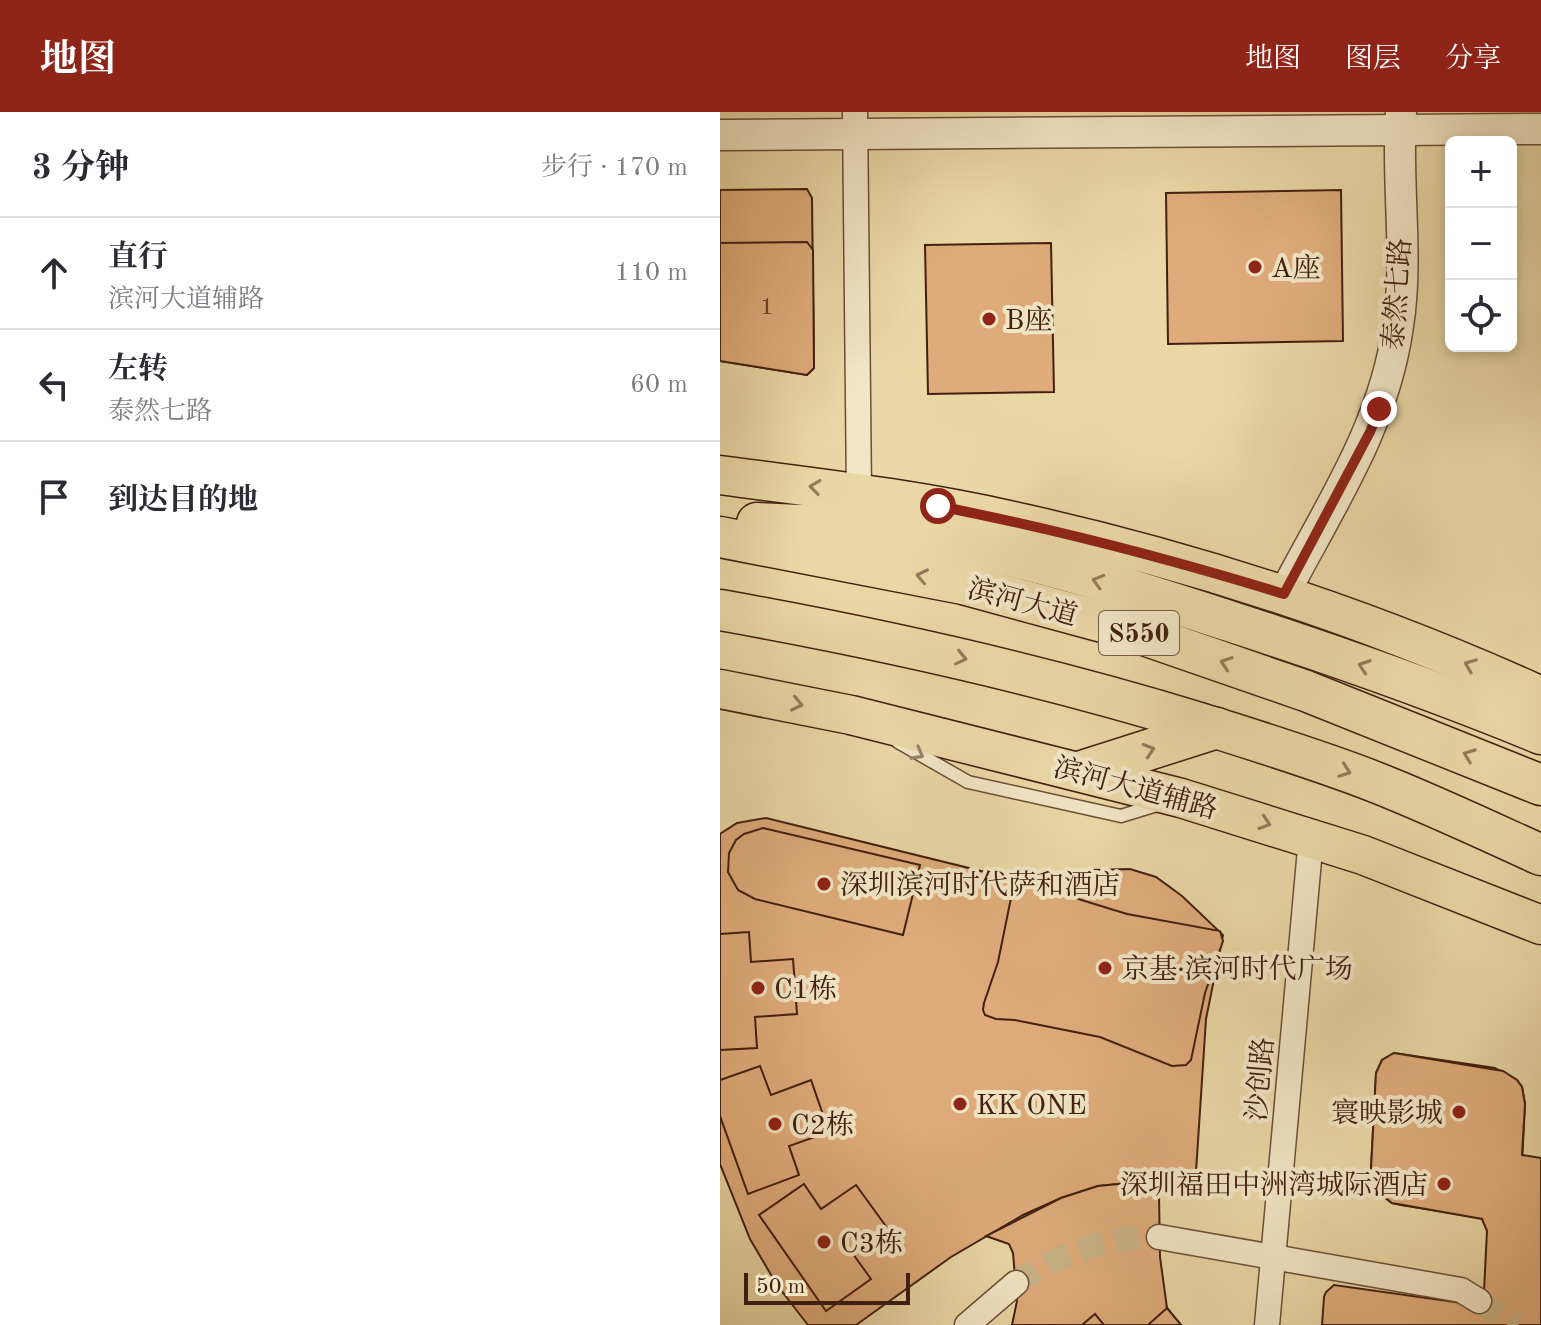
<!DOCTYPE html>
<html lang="zh">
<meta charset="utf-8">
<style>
:root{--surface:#fff;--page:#f7f7f7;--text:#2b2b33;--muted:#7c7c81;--line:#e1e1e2;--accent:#8f2418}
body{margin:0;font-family:"Old Standard TT","Noto Serif SC",serif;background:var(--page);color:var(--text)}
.controls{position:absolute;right:24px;top:24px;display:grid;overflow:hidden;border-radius:12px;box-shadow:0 4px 12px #0003}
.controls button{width:72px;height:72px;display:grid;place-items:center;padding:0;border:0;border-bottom:2px solid var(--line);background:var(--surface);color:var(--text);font:40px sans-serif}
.scale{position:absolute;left:24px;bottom:20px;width:166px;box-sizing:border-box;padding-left:8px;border:4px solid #422011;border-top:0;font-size:22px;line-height:28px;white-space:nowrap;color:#422011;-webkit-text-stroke:6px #f1e5c4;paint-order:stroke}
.stop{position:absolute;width:24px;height:24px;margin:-18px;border:6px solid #8f2418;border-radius:50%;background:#fff}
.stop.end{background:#8f2418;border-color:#fff;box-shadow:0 2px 8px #0008}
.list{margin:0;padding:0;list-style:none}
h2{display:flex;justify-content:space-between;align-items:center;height:104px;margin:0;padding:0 32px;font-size:34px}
h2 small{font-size:26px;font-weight:400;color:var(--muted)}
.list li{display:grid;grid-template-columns:52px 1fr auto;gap:24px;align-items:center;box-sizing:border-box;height:112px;padding:0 32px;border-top:2px solid var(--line)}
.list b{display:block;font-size:30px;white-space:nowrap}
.list p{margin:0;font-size:26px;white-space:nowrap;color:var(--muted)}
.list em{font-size:26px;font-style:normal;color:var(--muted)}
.icon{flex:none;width:44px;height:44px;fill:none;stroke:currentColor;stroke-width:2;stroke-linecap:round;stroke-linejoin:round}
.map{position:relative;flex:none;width:821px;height:1213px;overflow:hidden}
header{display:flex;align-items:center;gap:48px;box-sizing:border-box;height:112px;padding:0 40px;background:var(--accent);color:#fff}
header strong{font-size:38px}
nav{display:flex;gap:44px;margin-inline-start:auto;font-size:28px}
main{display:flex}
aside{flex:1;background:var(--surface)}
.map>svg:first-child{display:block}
.building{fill:#dfab7a;stroke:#422011;stroke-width:2}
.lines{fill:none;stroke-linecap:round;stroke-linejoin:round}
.minor-tunnel{stroke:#c8b287;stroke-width:24;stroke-dasharray:24 12;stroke-linecap:butt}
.service-casing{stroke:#6c4e36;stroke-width:15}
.minor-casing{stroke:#6c4e36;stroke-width:27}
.tertiary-casing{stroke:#6c4e36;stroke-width:33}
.primary-casing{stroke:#422011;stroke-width:41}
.trunk-casing{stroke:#422011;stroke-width:43}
.service{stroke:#f1e5c4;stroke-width:12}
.minor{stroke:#f1e5c4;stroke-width:24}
.tertiary{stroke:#f1e5c4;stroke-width:30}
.primary{stroke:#e9d7a5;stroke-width:38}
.trunk{stroke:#e9d7a5;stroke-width:40}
.oneway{stroke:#967c5b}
.oneway2{stroke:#9a826a}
.route{stroke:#8f2418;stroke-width:10}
.poi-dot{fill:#8f2418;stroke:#f1e5c4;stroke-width:3}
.labels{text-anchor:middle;stroke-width:8;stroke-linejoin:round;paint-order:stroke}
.number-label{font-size:24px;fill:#69432b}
.shield{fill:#f1e5c4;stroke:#765b47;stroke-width:2}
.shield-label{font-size:26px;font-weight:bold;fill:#422011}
.poi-label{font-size:28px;fill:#422011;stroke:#f1e5c4;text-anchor:start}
.street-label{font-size:28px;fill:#422011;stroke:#f1e5c4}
</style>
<header>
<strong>地图</strong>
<nav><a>地图</a><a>图层</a><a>分享</a></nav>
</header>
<main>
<aside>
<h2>3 分钟<small>步行 · 170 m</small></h2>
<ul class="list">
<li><svg class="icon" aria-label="ahead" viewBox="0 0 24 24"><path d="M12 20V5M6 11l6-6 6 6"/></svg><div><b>直行</b><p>滨河大道辅路</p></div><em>110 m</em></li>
<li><svg class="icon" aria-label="left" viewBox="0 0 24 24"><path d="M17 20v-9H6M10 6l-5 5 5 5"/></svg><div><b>左转</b><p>泰然七路</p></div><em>60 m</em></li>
<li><svg class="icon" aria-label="arrive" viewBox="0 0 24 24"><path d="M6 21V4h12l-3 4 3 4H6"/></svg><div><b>到达目的地</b></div></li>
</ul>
</aside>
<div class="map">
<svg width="821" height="1213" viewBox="0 0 821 1213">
<rect width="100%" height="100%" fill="#e9d7a5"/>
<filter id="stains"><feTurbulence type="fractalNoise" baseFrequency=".0025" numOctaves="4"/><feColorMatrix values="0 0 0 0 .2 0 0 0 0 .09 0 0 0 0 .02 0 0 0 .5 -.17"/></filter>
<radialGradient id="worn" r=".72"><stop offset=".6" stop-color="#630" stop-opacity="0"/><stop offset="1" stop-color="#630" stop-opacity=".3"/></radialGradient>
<g class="building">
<path d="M87,77L92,86L94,256L87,263L0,249V78Z"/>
<path d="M621,78L623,229L448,232L446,81Z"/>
<path d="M87,130L93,138L94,256L87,263L0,249V131Z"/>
<path d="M331,131L334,280L208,282L205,133Z"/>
<path d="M46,706L326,775L340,773L371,758L410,757L436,765L462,784L503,823L486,907L476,1060L472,1067L466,1070H419L378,1074L341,1086L303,1103L231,1145L136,1213H88L57,1173L30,1127L0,1052V722L17,711Z"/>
<path d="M43,716L200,753L183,823L35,787L18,778L8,760L9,741L16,728L24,722Z"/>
<path d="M303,770L407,802L500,819L503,829L485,881L471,948L466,953L452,954L380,925L295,908L276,907L265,903L263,898L264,891L278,850L292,781L294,775Z"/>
<path d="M29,820L31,850L73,847L77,902L35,905L37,936L0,938V822Z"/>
<path d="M674,941L775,956L797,968L802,975L805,992L800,1089L798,1095L788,1105L774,1108L681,1093L672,1091L659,1081L651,1066V1057L656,961L662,948Z"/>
<path d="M674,941L783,959L797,968L802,975L805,992L802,1043L821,1046V1213H602L604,1185L606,1180L614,1173L749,1192L764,1179L767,1119L762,1107L672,1091L659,1081L654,1074L651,1057L656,961L662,948Z"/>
<path d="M40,954L51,983L91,968L109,1020L69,1034L79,1063L28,1082L0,1004V968Z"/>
<path d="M419,1070H449L441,1075L439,1082L440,1145L447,1196L461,1213H292L297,1189L293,1141L289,1132L266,1124L341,1086L378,1074Z"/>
<path d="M84,1072L101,1097L136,1073L168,1117L133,1142L151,1167L106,1199L39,1103Z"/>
<path d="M447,1196L461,1213H428Z"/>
<path d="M375,1202L384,1213H362Z"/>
</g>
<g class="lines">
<g class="minor-tunnel">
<path d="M296,1171C341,1141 385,1125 439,1125"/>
<path d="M759,1189L798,1213"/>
</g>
<defs>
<path id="service" d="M178,630L248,670L401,704L440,692"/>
<g id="minor">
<path d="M135,0L139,381"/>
<path d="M439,1125L741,1178L759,1189"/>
<path d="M247,1213L296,1171"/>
<path d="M547,1213L591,726"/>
</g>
<g id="tertiary">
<path d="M0,23L821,17"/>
<path d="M564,482C610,393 664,315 678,214C689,144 676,71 681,0"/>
</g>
<g id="primary">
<path d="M0,363C98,376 197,387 293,409C475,449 651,507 821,584"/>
<path d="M0,577L131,603L461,686L643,743L821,813"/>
</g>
<g id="trunk">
<path d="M37,411C88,413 138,415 188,423C293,439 407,476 509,509C614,543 719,580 821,622"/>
<path d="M0,425L243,472L401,515L586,579L821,673"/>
<path d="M0,498C163,527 324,563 483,612C540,630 599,648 655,670C711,692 766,718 821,743"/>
<path d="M362,659L497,616"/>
</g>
</defs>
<use href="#service" class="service-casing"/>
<use href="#minor" class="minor-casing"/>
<use href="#tertiary" class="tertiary-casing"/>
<use href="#primary" class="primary-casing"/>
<use href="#trunk" class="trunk-casing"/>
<use href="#service" class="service"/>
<use href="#minor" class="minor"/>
<use href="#tertiary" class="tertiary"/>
<use href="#primary" class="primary"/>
<use href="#trunk" class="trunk"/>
</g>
<defs><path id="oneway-chevron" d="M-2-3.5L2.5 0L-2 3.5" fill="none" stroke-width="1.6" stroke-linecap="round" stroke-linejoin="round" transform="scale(2)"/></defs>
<g class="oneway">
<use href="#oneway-chevron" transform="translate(95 375) rotate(-173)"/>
<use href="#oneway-chevron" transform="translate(202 464) rotate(-168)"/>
<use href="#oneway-chevron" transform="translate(378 469) rotate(-164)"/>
<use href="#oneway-chevron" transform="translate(241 546) rotate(13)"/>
<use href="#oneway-chevron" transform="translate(506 551) rotate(-161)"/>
<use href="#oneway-chevron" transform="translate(750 553) rotate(-158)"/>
<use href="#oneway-chevron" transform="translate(644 554) rotate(-161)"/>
<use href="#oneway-chevron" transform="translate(77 592) rotate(12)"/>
<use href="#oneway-chevron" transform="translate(429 638) rotate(-18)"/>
<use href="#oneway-chevron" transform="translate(749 643) rotate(-159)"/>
<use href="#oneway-chevron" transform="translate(625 659) rotate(20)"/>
<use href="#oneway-chevron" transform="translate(545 711) rotate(18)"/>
</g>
<use class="oneway2" href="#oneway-chevron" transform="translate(198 642) rotate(29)"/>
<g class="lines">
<path class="route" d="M218,394C335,417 450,447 564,482L650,320L659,297"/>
</g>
<g class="poi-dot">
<circle cx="535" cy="155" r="8"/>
<circle cx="269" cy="207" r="8"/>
<circle cx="104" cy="772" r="8"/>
<circle cx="385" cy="856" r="8"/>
<circle cx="38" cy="876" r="8"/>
<circle cx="240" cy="992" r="8"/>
<circle cx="739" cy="1000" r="8"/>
<circle cx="55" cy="1012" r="8"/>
<circle cx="724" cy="1072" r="8"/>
<circle cx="104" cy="1130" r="8"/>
</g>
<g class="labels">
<g class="number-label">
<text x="47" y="202">1</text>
</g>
<rect class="shield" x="379" y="499" width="80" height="44" rx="6"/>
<g class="shield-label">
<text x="419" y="530">S550</text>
</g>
<g class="poi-label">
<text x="551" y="165">A座</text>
<text x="285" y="217">B座</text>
<text x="120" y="782">深圳滨河时代萨和酒店</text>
<text x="401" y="866">京基·滨河时代广场</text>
<text x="54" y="886">C1栋</text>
<text x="256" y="1002">KK ONE</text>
<text x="723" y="1010" text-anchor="end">寰映影城</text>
<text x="71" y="1022">C2栋</text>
<text x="708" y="1082" text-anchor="end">深圳福田中洲湾城际酒店</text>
<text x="120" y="1140">C3栋</text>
</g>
<g class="street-label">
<text transform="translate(676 182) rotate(-86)" y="10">泰然七路</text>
<text transform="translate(303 489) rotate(15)" y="10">滨河大道</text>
<text transform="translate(416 675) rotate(15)" y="10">滨河大道辅路</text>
<text transform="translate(539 967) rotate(-85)" y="10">沙创路</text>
</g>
</g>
<rect width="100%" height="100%" filter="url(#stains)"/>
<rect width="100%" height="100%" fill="url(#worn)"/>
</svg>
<div class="controls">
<button>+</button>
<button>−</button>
<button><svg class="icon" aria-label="locate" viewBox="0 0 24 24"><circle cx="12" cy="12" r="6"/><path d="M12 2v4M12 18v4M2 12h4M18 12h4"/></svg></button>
</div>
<div class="scale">50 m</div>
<div class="stop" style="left:218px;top:394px"></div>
<div class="stop end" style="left:659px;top:297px"></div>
</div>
</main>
